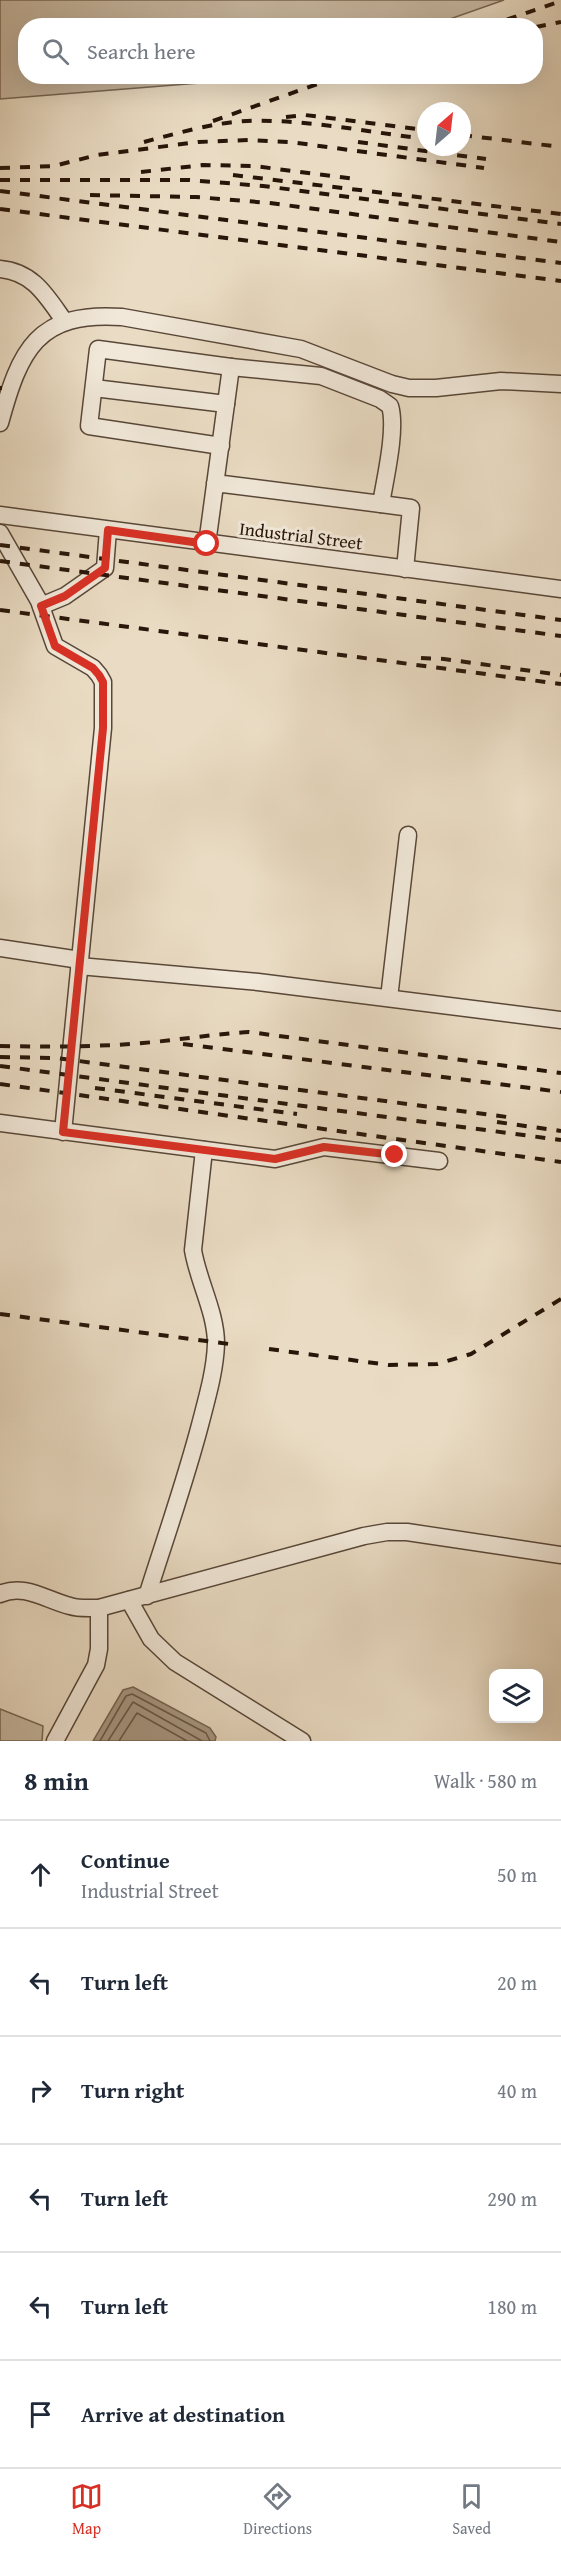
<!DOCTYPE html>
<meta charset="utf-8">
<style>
:root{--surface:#fff;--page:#f6f6f7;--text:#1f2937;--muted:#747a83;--line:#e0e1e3;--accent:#d93025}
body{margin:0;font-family:"Gentium Book Plus",serif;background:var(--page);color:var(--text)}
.controls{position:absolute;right:18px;bottom:18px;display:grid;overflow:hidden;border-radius:12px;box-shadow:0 6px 24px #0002}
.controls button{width:54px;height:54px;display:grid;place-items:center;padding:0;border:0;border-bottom:2px solid var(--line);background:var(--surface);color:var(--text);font:30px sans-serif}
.compass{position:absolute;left:417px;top:102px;width:54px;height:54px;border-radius:50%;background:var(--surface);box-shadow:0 6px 24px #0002;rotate:28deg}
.stop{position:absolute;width:18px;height:18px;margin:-14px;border:4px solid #d93025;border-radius:50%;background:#fff}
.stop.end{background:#d93025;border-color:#fff;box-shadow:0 2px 6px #0008}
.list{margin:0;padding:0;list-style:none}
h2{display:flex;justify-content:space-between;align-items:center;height:78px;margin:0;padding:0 24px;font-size:26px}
h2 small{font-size:20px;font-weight:400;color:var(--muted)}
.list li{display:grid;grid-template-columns:39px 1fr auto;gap:18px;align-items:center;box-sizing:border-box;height:108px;padding:0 24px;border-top:2px solid var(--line)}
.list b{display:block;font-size:22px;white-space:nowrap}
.list p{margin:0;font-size:20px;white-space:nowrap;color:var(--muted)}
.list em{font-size:20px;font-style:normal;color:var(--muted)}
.icon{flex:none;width:33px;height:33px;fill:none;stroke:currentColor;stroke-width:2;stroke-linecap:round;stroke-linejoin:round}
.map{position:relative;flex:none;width:561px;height:1741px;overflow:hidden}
.search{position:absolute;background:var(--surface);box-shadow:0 6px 24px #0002;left:18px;right:18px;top:18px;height:66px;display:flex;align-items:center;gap:15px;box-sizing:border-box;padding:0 21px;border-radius:24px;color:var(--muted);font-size:22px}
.sheet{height:726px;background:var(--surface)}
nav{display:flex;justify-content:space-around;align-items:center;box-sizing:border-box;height:84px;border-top:2px solid var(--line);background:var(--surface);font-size:16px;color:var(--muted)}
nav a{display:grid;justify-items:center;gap:3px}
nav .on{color:var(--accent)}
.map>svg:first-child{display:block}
.green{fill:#c9baa4;stroke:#786856;stroke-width:1.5}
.water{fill:#a89884;stroke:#756453;stroke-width:1.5}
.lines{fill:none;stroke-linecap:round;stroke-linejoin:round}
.shore{stroke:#685646;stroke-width:1.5}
.minor-casing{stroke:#584738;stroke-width:19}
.minor{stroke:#f1e8d9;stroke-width:16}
.rail{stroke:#281509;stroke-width:4;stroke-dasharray:10 10;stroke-linecap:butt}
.route{stroke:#d93025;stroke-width:8}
.labels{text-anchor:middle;stroke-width:6;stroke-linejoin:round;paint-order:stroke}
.street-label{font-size:18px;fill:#281509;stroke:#f1e8d9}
</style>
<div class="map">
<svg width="561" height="1741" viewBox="0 0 561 1741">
<rect width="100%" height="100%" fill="#eadcc4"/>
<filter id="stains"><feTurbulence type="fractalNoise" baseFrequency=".00333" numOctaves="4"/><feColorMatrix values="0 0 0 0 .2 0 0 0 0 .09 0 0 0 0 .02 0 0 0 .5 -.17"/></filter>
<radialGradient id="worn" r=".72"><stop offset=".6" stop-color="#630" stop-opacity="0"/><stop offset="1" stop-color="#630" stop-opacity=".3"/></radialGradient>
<g class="green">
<path d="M0,0H504L430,26H26V76L275,77L0,99Z"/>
<path d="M0,1709L43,1726L42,1741H0Z"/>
</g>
<path class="water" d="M133,1687L210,1728L216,1737L215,1741H93L123,1690Z"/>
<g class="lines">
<g class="shore">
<path d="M100,1741L126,1696L132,1694L206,1733L210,1741"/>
<path d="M108,1741L133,1702L202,1741"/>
<path d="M119,1741L137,1713L187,1741"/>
</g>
<defs>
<g id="minor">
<path d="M0,269C34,272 47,297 65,322"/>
<path d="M94,388L226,404"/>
<path d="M0,423C20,350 37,311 122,317L301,349L392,384L409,388H436L501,381L561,384"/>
<path d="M221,446L89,426L98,349L231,367"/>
<path d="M381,504L411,508L405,569"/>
<path d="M0,515L561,589"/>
<path d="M0,533L39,601L55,646L93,668L99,675L103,682V728L63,1132"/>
<path d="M207,544L231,367L321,376L380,399L390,406C397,429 385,479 381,504L215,483"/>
<path d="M41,606L65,596L105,568L108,530"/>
<path d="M0,948L80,960"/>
<path d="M79,966L258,982L561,1020"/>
<path d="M389,998L408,835"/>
<path d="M0,1123L275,1159L324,1147L439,1161"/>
<path d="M0,1594C24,1583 46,1600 70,1606C79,1609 89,1608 99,1608L364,1536L387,1532H407L561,1555"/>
<path d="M147,1596C165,1539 185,1482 200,1425C207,1398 215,1371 216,1344C216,1312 198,1281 193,1250L204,1150"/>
<path d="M129,1600L151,1639L175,1662L302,1741"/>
<path d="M55,1741L96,1665L99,1649V1608"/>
</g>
</defs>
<use href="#minor" class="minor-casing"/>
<use href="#minor" class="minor"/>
<g class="rail">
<path d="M488,26L561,1"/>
<path d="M536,27L561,22"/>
<path d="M286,117L305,115L426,130"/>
<path d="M213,121L340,76"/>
<path d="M462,135L561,147"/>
<path d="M144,142C174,134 216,122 247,121C307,119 367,132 426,139"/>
<path d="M358,142L486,159"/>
<path d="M0,168L54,166L97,155L198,142L250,140L290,142L484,168"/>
<path d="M141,172L203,165L254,166L355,179"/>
<path d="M233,175L561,214"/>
<path d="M0,180H189L263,186L561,224"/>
<path d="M0,191L561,263"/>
<path d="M90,195L196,197L270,203L561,242"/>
<path d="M0,209L561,281"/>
<path d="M0,388H2"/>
<path d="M0,545L561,620"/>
<path d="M0,561L561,636"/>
<path d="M0,610L561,684"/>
<path d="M421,658L444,659L561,675"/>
<path d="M183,1044L561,1092"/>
<path d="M0,1046C48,1047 95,1047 143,1043C179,1040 213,1034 249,1032L561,1073"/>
<path d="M0,1057L56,1058L507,1117"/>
<path d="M0,1066L561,1140"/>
<path d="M0,1084L561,1162"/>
<path d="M95,1088L297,1114"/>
<path d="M497,1122L561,1131"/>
<path d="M0,1314L229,1344"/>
<path d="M269,1349L389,1365L437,1364L471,1354L561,1299"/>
</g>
</g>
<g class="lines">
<path class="route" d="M207,544L108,530L105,568L65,596L41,606L55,646L93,668L99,675L103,682V728L63,1132L275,1159L324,1147L395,1155"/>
</g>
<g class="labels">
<g class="street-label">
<text transform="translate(301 536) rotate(7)" y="6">Industrial Street</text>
</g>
</g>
<rect width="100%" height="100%" filter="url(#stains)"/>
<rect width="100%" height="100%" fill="url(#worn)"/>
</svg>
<div class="controls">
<button><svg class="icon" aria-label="layers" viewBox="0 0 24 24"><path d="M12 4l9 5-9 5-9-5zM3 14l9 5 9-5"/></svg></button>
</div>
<svg class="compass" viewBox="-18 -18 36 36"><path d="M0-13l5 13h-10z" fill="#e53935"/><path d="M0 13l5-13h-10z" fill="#747a83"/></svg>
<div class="stop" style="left:207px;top:544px"></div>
<div class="stop end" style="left:395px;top:1155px"></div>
<div class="search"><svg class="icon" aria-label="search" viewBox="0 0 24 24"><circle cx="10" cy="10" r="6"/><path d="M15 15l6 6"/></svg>Search here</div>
</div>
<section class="sheet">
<h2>8 min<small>Walk · 580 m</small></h2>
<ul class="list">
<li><svg class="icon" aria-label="ahead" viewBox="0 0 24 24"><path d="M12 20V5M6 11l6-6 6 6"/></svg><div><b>Continue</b><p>Industrial Street</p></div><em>50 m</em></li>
<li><svg class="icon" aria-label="left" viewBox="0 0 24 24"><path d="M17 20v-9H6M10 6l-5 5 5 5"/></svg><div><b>Turn left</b></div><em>20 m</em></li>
<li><svg class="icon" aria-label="right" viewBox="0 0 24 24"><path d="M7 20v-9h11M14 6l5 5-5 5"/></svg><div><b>Turn right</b></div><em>40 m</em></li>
<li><svg class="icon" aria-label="left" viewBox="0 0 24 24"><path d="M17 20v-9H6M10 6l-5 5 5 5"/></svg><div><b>Turn left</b></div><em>290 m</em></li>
<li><svg class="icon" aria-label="left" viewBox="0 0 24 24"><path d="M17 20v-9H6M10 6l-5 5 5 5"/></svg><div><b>Turn left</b></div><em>180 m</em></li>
<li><svg class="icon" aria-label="arrive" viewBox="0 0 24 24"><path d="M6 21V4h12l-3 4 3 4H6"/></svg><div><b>Arrive at destination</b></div></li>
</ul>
</section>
<nav>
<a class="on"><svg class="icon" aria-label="map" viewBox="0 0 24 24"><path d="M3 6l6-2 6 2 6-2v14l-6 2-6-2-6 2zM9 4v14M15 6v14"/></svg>Map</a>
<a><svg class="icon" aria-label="directions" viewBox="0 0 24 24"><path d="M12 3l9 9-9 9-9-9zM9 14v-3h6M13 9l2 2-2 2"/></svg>Directions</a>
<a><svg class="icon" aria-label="saved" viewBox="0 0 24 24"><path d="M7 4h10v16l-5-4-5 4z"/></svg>Saved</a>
</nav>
